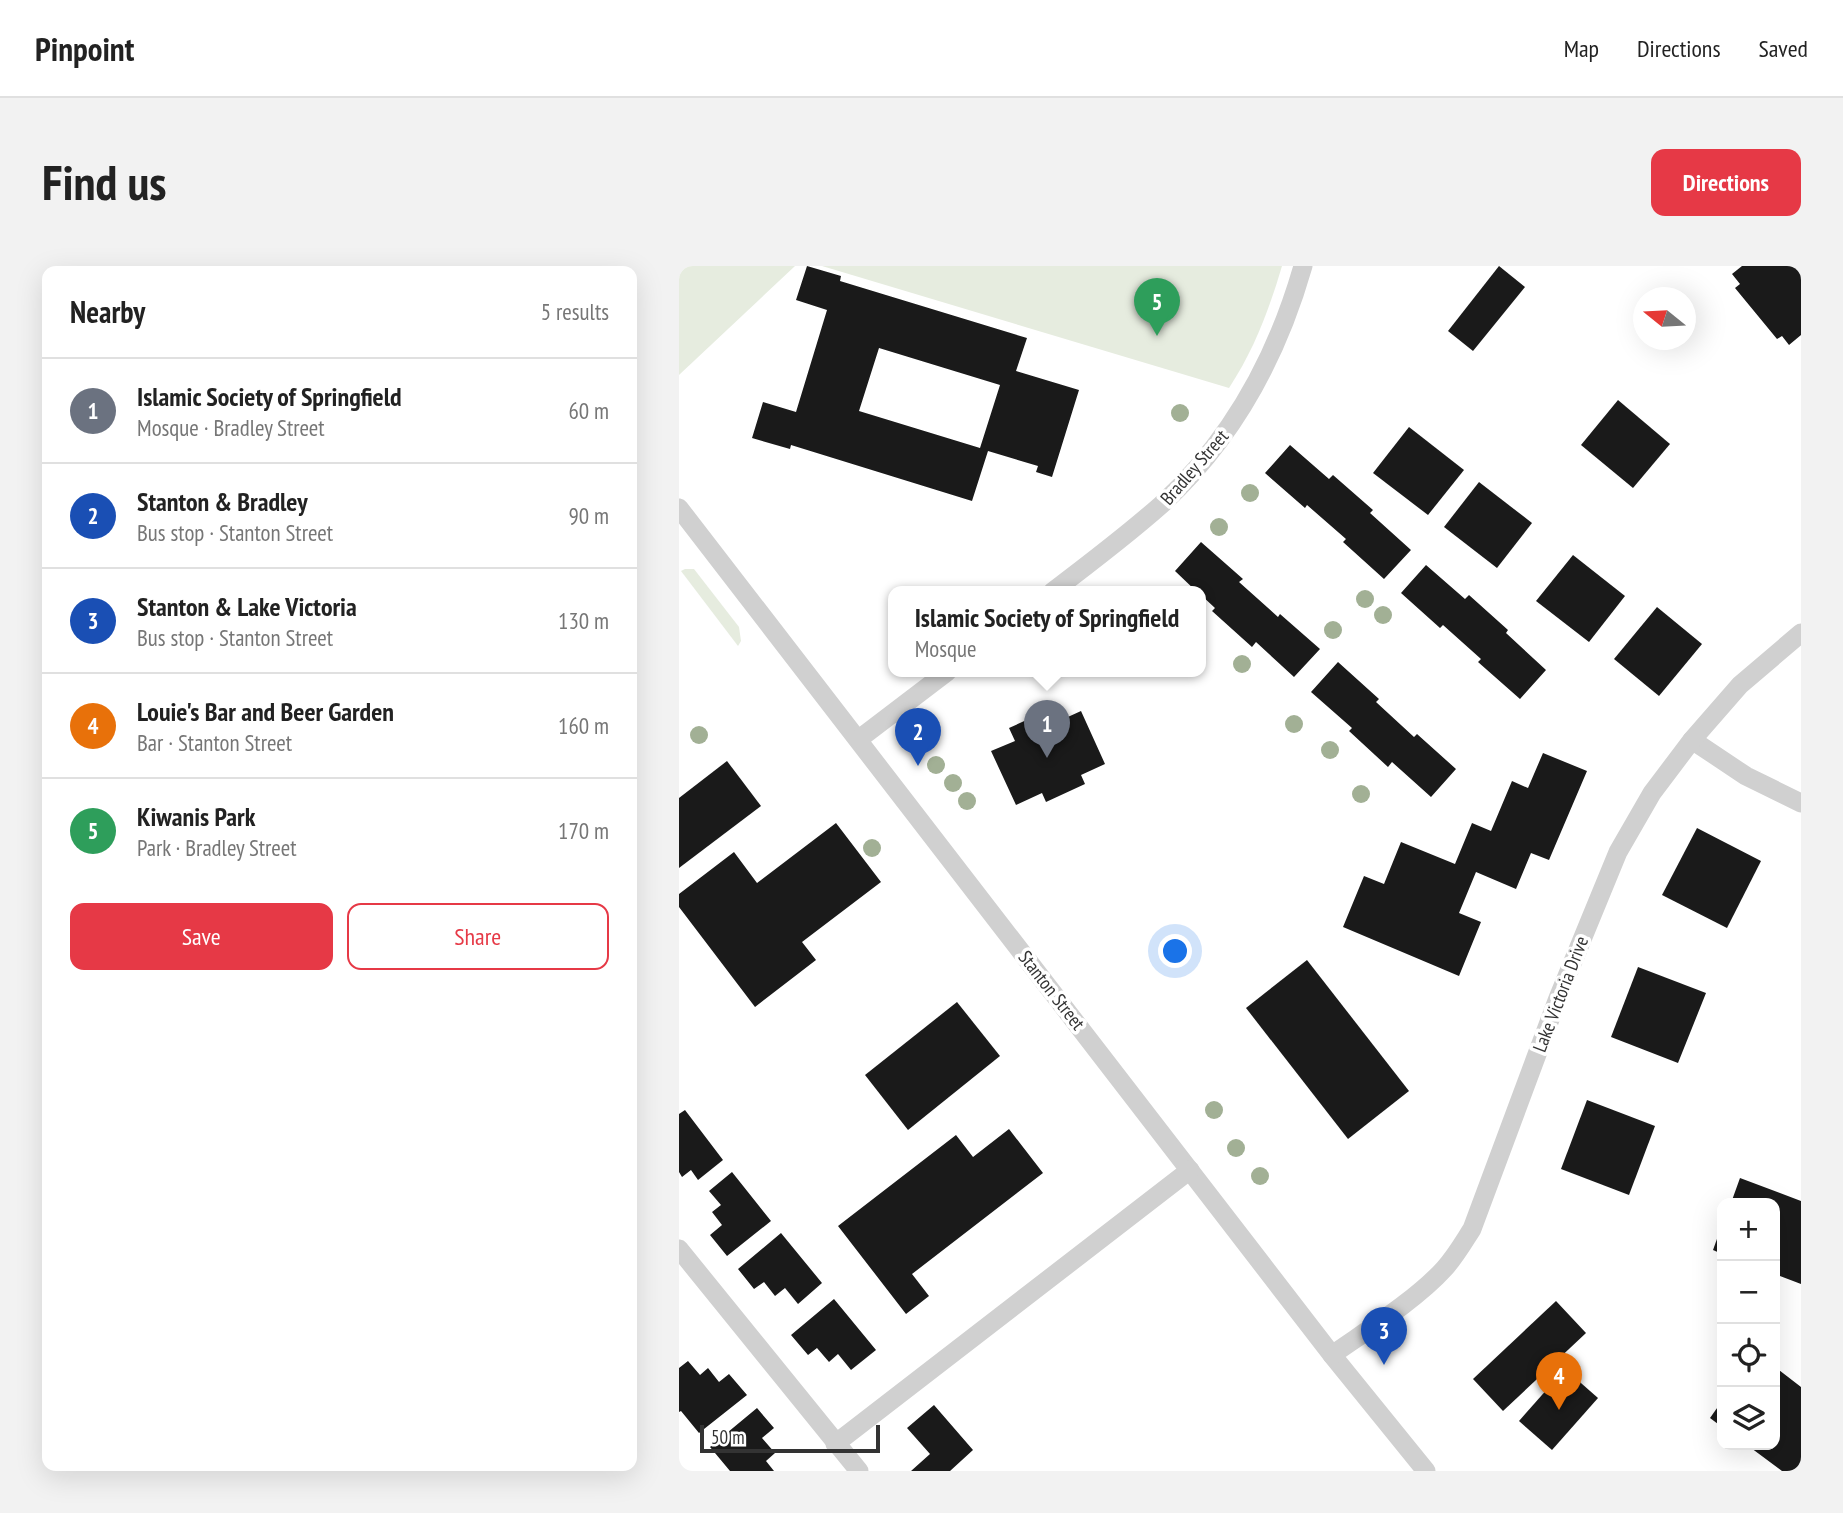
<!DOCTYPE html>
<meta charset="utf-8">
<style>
:root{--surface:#fff;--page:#f2f2f2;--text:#222;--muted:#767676;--line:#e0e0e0;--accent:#e63946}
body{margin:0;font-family:"PT Sans Narrow",sans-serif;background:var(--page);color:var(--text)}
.controls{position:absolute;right:21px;bottom:21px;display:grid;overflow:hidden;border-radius:14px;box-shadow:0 7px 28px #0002}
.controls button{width:63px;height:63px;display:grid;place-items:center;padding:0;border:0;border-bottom:2px solid var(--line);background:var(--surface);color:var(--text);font:35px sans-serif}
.compass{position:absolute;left:954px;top:21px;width:63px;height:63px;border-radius:50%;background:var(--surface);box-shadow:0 7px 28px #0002;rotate:288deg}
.scale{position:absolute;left:21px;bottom:18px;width:180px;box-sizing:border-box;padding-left:7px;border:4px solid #333;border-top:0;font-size:19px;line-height:24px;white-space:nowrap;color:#333;-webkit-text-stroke:5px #fff;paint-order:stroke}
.you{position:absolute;left:497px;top:686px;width:24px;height:24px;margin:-18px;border:5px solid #fff;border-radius:50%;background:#1a73e8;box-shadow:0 0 0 10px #1a73e833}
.badge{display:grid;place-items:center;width:46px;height:46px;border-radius:50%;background:var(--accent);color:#fff;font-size:23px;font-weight:700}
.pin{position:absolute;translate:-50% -58px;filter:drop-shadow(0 2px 4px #0008)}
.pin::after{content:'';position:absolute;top:37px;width:24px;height:21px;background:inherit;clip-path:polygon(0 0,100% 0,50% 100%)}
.popup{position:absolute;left:209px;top:320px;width:318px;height:91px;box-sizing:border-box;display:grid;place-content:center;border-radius:14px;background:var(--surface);filter:drop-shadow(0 2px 5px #0005);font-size:23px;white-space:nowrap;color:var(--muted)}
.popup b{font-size:26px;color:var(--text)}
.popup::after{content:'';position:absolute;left:50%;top:100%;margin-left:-14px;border:14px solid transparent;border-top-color:var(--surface)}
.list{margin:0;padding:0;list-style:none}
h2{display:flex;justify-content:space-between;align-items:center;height:91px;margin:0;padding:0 28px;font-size:30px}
h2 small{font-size:23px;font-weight:400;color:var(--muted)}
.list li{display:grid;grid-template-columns:46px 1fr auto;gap:21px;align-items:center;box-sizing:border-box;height:105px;padding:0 28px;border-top:2px solid var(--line)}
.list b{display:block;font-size:26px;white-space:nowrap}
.list p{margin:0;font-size:23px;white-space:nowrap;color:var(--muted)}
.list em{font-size:23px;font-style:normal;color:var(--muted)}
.actions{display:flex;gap:14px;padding:21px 28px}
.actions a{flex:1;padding:16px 0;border:2px solid var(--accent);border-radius:14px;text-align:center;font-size:24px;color:var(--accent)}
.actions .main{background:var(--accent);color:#fff}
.icon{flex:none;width:38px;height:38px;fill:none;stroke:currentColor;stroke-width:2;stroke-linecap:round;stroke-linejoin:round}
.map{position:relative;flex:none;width:1122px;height:1205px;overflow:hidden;border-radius:14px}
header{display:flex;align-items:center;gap:42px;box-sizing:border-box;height:98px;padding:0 35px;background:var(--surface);border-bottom:2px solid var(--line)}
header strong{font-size:33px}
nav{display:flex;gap:38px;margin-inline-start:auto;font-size:24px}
.intro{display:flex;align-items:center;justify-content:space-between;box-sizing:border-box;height:168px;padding:0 42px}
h1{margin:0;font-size:49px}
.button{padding:18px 32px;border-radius:14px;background:var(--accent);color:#fff;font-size:24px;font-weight:700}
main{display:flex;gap:42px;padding:0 42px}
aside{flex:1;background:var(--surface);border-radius:14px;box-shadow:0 7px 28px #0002}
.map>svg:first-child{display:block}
.green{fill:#e6ecdf}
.building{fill:#1a1a1a;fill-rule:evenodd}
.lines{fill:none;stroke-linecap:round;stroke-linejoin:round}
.street{stroke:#d0d0d0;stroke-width:19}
.tree{fill:#a2b095}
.labels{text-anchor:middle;stroke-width:7;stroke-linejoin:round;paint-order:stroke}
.street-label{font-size:19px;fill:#333;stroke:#fff}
</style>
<header>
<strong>Pinpoint</strong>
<nav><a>Map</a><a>Directions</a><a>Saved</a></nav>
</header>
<div class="intro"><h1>Find us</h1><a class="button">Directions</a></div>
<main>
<aside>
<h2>Nearby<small>5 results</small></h2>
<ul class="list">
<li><span class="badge" style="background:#6b7280">1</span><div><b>Islamic Society of Springfield</b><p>Mosque · Bradley Street</p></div><em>60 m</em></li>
<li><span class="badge" style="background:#1a4fb4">2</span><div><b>Stanton &amp; Bradley</b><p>Bus stop · Stanton Street</p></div><em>90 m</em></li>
<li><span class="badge" style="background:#1a4fb4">3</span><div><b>Stanton &amp; Lake Victoria</b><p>Bus stop · Stanton Street</p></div><em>130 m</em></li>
<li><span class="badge" style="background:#e8710a">4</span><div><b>Louie's Bar and Beer Garden</b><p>Bar · Stanton Street</p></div><em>160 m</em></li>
<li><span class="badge" style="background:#2e9e5b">5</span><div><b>Kiwanis Park</b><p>Park · Bradley Street</p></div><em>170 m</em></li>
</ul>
<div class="actions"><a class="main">Save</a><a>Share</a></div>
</aside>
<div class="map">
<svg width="1122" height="1205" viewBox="0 0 1122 1205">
<rect width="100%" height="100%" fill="#fff"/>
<g class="green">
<path d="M0,0H116L0,109Z"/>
<path d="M143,0H603C590,44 575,84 550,122Z"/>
<path d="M6,303H15L60,361L62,375L59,380L2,305Z"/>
</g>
<g class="building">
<path d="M128,0L162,10L161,15L348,72L337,105L400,124L373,211L357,206L359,200L309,185L293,235L112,179L111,183L73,172L84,136L117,146L148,44L117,34ZM200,82L321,119L301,182L180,145Z"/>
<path d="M820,0L846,21L794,85L769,65Z"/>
<path d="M1063,0H1119L1122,4V69L1110,79L1103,70L1098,73L1056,22L1061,18L1053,8Z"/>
<path d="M939,134L991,178L954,222L902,179Z"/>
<path d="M730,161L785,204L749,249L694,207Z"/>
<path d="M611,179L650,213L654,209L694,244L691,247L732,284L705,313L664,276L667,273L628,239L626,242L586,207Z"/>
<path d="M800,216L853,257L818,302L765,261Z"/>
<path d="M522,276L564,313L560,316L599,351L601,348L641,383L615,411L577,376L573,381L533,345L536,342L522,329V326H518L496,305Z"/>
<path d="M894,289L946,330L910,376L857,335Z"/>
<path d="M747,299L786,333L790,329L829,364L827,367L867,404L841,433L799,396L802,393L764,359L761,362L722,327Z"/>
<path d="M978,341L1023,378L980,430L935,393Z"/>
<path d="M659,396L700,433L697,436L735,471L738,468L777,503L752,531L713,496L709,501L670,465L673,462L632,426Z"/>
<path d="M374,442L380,455L402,445L426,498L402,509L406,518L367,536L363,527L337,539L312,485L336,475L330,462Z"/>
<path d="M864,487L908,505L870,594L852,587L837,623L797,606L780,647L802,656L780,710L664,661L685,610L705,618L722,576L776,598L793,557L812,565L833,515L849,522Z"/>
<path d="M48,495L82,540L0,602V532Z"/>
<path d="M157,557L202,616L123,676L137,694L76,741L0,641V628L55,586L78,617Z"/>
<path d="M1018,562L1082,595L1048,662L983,629Z"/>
<path d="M628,694L730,825L669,873L567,742Z"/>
<path d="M959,701L1027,727L999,797L932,771Z"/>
<path d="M278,736L321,790L229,864L186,809Z"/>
<path d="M908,834L976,860L950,929L882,903Z"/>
<path d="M6,844L44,894L19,914L12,904L3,911L0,906V848Z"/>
<path d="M330,863L364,907L233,1008L250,1030L227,1048L159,960L277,869L294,891Z"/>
<path d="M53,906L92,955L48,990L31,969L43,959L33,946L42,939L30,925Z"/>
<path d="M1061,912L1122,935V1018L1096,1008V937H1052Z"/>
<path d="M1043,959V988L1034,984Z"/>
<path d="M102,967L143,1017L119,1038L106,1022L96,1030L85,1016L75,1023L59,1003Z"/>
<path d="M155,1033L197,1084L172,1104L159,1088L150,1096L138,1082L129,1089L112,1069Z"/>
<path d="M877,1035L907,1067L824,1145L794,1113Z"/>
<path d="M9,1095L21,1109L29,1102L40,1116L50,1108L68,1129L20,1167L2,1145L0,1146V1102Z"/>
<path d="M1096,1101L1122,1121V1205H1103L1068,1179H1096Z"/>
<path d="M886,1103L919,1132L873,1184L840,1155Z"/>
<path d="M1043,1135V1161L1031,1152Z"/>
<path d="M255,1139L294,1184L271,1205H232L251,1188L228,1162Z"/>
<path d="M78,1142L95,1162L83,1172L96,1187L87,1195L95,1205H51L31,1181Z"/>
</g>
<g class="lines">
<g class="street">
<path d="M0,242L653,1089L747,1205"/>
<path d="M373,326C410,298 447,270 482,239C552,175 598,91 624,0"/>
<path d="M180,473L268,406"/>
<path d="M1013,474L1067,510L1122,537"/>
<path d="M0,983L180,1205"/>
<path d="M653,1089C687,1065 737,1034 765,1003C776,991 784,977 793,963L879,732L939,586L973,527L1013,474L1061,419L1122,367"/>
<path d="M156,1178L511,904"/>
</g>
</g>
<g class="tree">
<circle cx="501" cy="147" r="9"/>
<circle cx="571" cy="227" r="9"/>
<circle cx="540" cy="261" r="9"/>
<circle cx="686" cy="333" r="9"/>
<circle cx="704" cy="349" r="9"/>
<circle cx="654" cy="364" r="9"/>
<circle cx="563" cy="398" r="9"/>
<circle cx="615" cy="458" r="9"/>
<circle cx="20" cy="469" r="9"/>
<circle cx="241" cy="477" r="9"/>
<circle cx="651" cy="484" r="9"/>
<circle cx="257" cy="499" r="9"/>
<circle cx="274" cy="517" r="9"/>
<circle cx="682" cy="528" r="9"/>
<circle cx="288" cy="535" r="9"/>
<circle cx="193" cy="582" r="9"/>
<circle cx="535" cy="844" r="9"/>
<circle cx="557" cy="882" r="9"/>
<circle cx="581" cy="910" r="9"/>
</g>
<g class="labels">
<g class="street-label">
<text transform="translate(515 201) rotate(-49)" y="7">Bradley Street</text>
<text transform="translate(373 724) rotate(52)" y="7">Stanton Street</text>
<text transform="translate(881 728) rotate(-69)" y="7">Lake Victoria Drive</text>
</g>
</g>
</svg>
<div class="controls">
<button>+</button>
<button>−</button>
<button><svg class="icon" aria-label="locate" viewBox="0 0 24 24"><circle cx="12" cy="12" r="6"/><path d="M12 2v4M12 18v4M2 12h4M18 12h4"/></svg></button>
<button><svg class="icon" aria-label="layers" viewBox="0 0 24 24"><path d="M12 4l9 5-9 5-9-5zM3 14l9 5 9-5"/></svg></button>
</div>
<svg class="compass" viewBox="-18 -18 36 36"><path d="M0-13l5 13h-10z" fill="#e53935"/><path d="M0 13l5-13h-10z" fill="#767676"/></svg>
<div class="scale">50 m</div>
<div class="you"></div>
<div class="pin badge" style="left:368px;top:492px;background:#6b7280">1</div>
<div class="popup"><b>Islamic Society of Springfield</b>Mosque</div>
<div class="pin badge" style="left:239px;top:500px;background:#1a4fb4">2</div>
<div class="pin badge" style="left:705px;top:1099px;background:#1a4fb4">3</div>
<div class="pin badge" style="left:880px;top:1144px;background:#e8710a">4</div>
<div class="pin badge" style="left:478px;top:70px;background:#2e9e5b">5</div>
</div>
</main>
